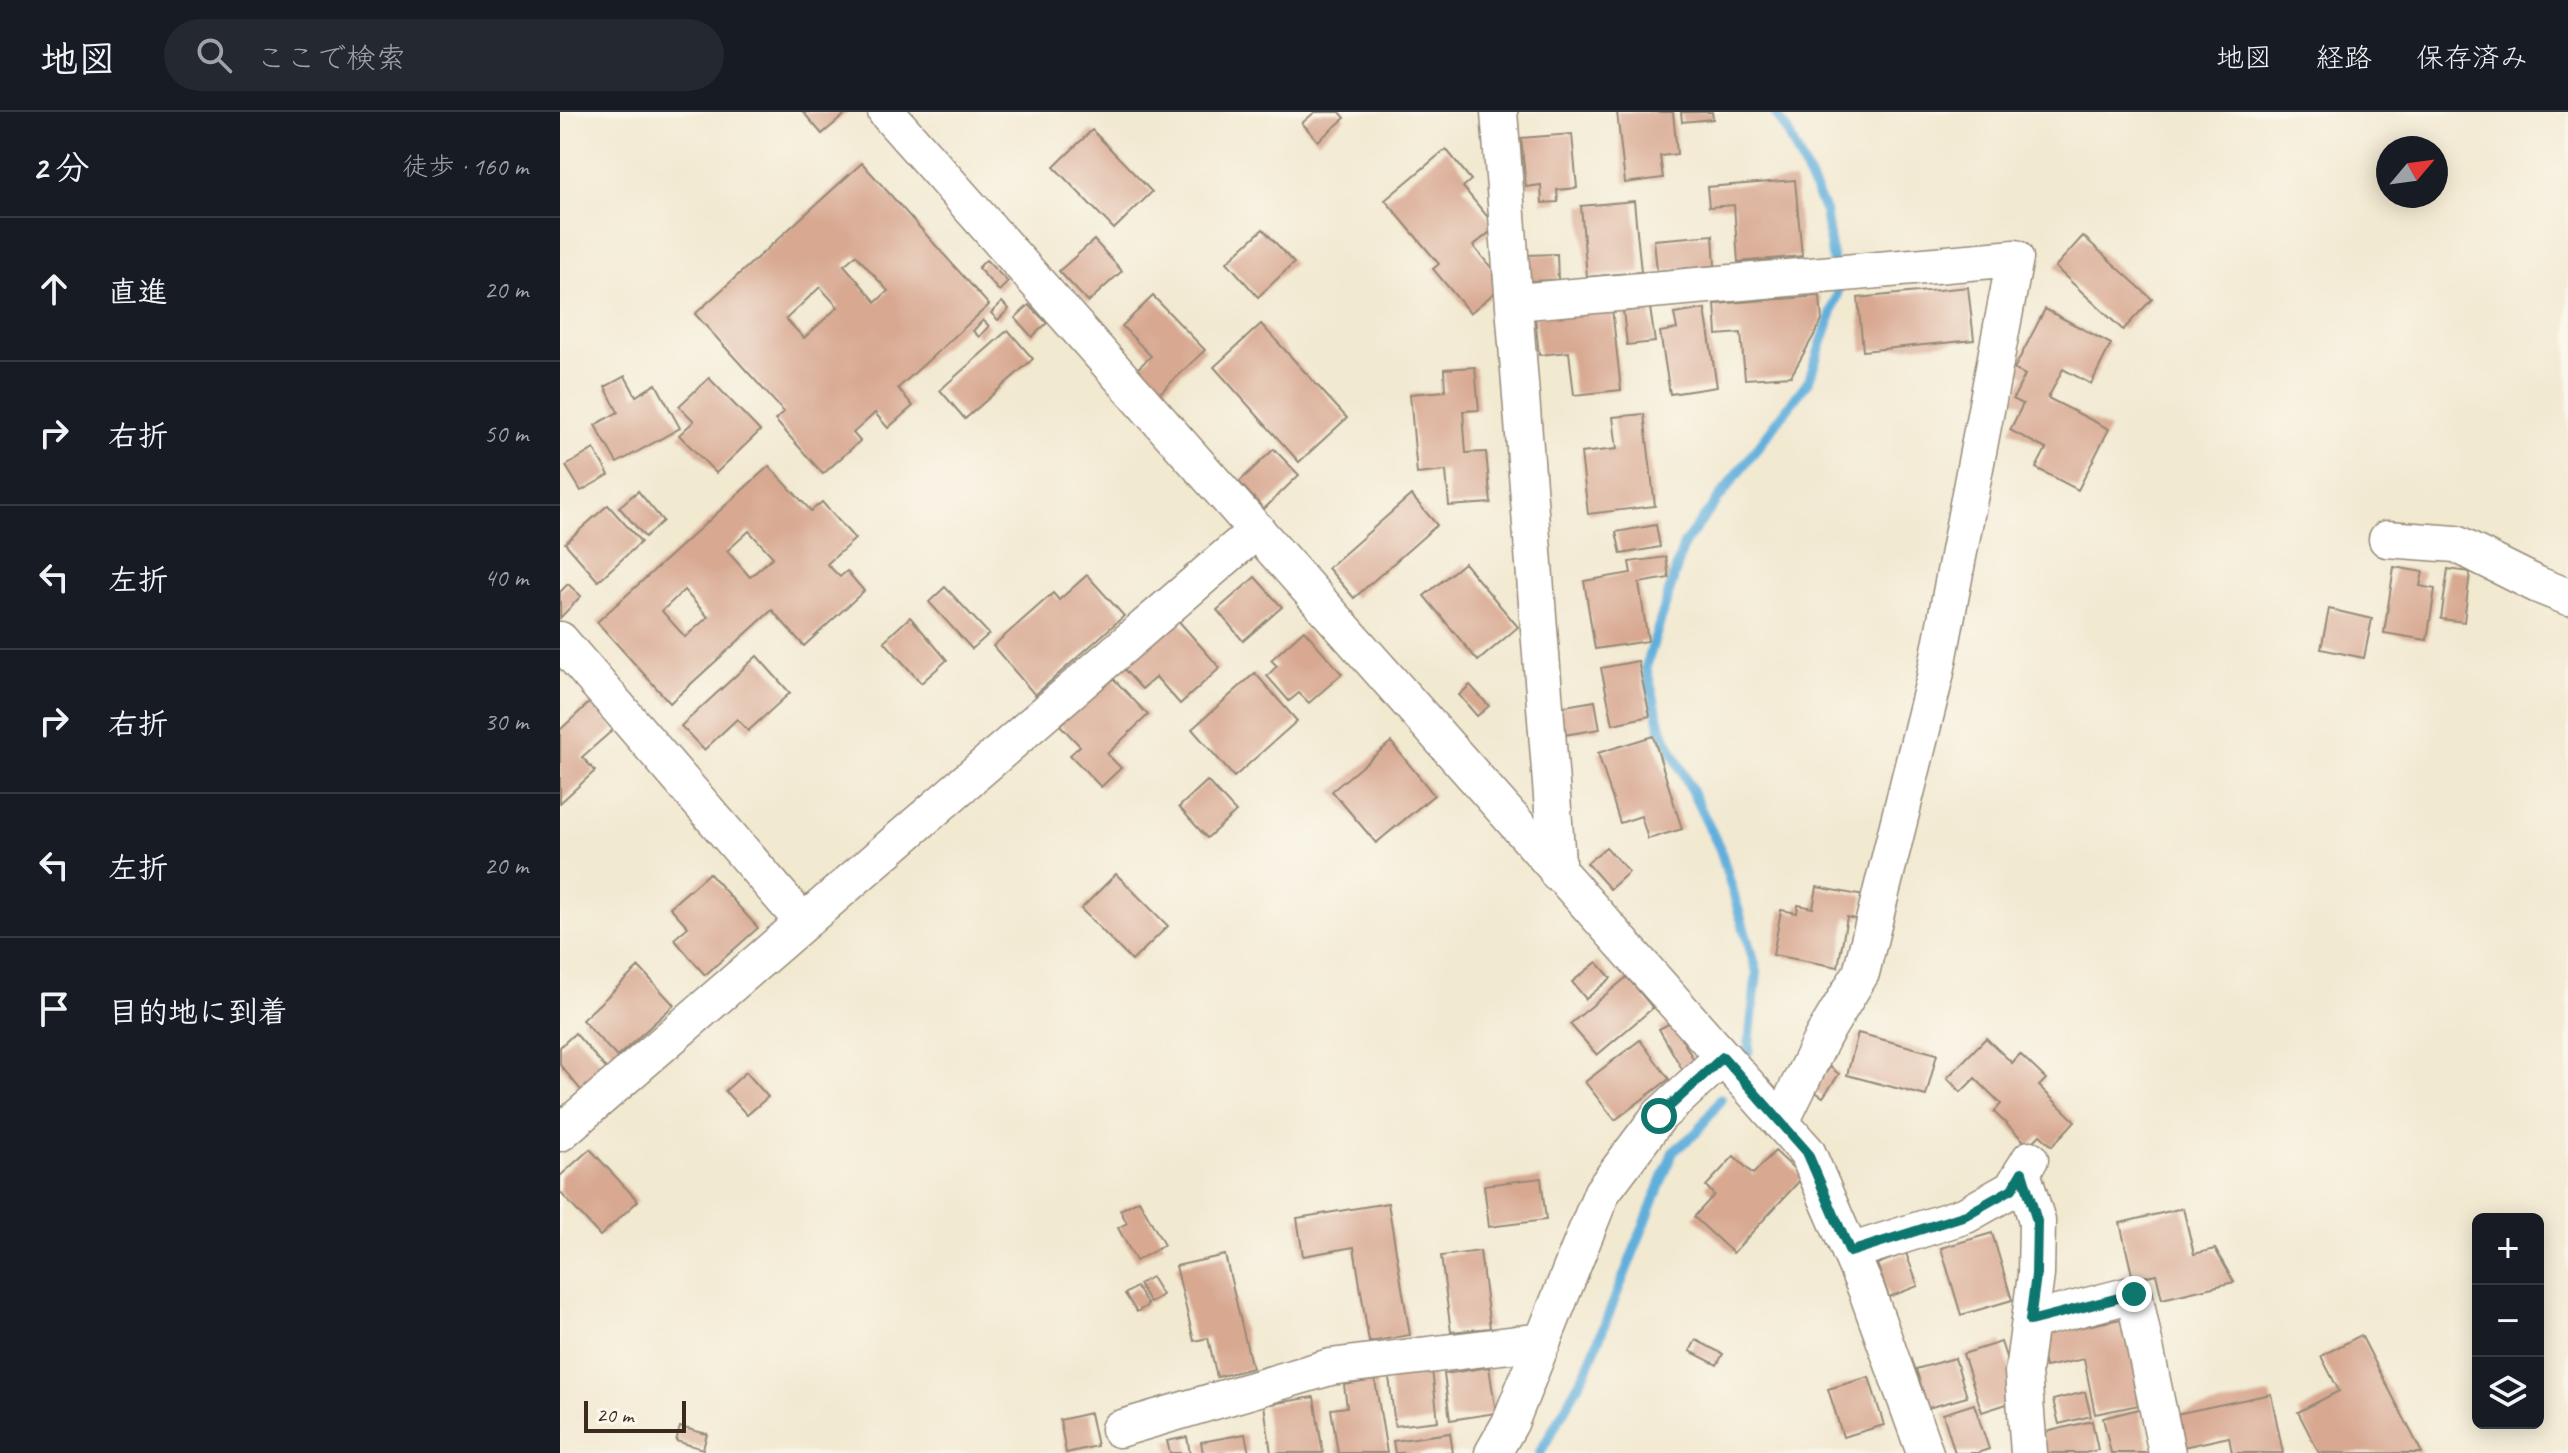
<!DOCTYPE html>
<html lang="ja">
<meta charset="utf-8">
<style>
:root{--surface:#171b24;--page:#242831;--text:#f1f3f6;--muted:#9ea1a6;--line:#363941}
body{margin:0;font-family:Caveat,"Klee One",sans-serif;background:var(--page);color:var(--text)}
.controls{position:absolute;right:24px;bottom:24px;display:grid;overflow:hidden;border-radius:12px;box-shadow:0 4px 20px #0003}
.controls button{width:72px;height:72px;display:grid;place-items:center;padding:0;border:0;border-bottom:2px solid var(--line);background:var(--surface);color:var(--text);font:40px sans-serif}
.compass{position:absolute;left:1816px;top:24px;width:72px;height:72px;border-radius:50%;background:var(--surface);box-shadow:0 4px 20px #0003;rotate:61deg}
.scale{position:absolute;left:24px;bottom:20px;width:102px;box-sizing:border-box;padding-left:8px;border:4px solid #3b2a1e;border-top:0;font-size:22px;line-height:28px;white-space:nowrap;color:#3b2a1e;-webkit-text-stroke:6px #fbf7ec;paint-order:stroke}
.stop{position:absolute;width:24px;height:24px;margin:-18px;border:6px solid #0f766e;border-radius:50%;background:#fff}
.stop.end{background:#0f766e;border-color:#fff;box-shadow:0 2px 8px #0008}
.list{margin:0;padding:0;list-style:none}
h2{display:flex;justify-content:space-between;align-items:center;height:104px;margin:0;padding:0 32px;font-size:34px}
h2 small{font-size:26px;font-weight:400;color:var(--muted)}
.list li{display:grid;grid-template-columns:52px 1fr auto;gap:24px;align-items:center;box-sizing:border-box;height:144px;padding:0 32px;border-top:2px solid var(--line)}
.list b{display:block;font-size:30px;white-space:nowrap}
.list em{font-size:26px;font-style:normal;color:var(--muted)}
.icon{flex:none;width:44px;height:44px;fill:none;stroke:currentColor;stroke-width:2;stroke-linecap:round;stroke-linejoin:round}
.map{position:relative;flex:none;width:2008px;height:1341px;overflow:hidden}
header{display:flex;align-items:center;gap:48px;box-sizing:border-box;height:112px;padding:0 40px;background:var(--surface);border-bottom:2px solid var(--line)}
header strong{font-size:38px}
nav{display:flex;gap:44px;margin-inline-start:auto;font-size:28px}
.search{width:560px;height:72px;background:var(--page);display:flex;align-items:center;gap:20px;box-sizing:border-box;padding:0 28px;border-radius:44px;color:var(--muted);font-size:30px}
main{display:flex}
aside{flex:1;background:var(--surface)}
.map>svg:first-child{display:block}
.lines{fill:none;stroke-linecap:round;stroke-linejoin:round}
.stream{stroke:#61afdb;stroke-width:10}
.building{fill:#d8a891;fill-rule:evenodd}
.minor-casing{stroke:#968a78;stroke-width:39}
.minor{stroke:#fff;stroke-width:36}
.route{stroke:#0f766e;stroke-width:10}
</style>
<header>
<strong>地図</strong>
<div class="search"><svg class="icon" aria-label="search" viewBox="0 0 24 24"><circle cx="10" cy="10" r="6"/><path d="M15 15l6 6"/></svg>ここで検索</div>
<nav><a>地図</a><a>経路</a><a>保存済み</a></nav>
</header>
<main>
<aside>
<h2>2 分<small>徒歩 · 160 m</small></h2>
<ul class="list">
<li><svg class="icon" aria-label="ahead" viewBox="0 0 24 24"><path d="M12 20V5M6 11l6-6 6 6"/></svg><div><b>直進</b></div><em>20 m</em></li>
<li><svg class="icon" aria-label="right" viewBox="0 0 24 24"><path d="M7 20v-9h11M14 6l5 5-5 5"/></svg><div><b>右折</b></div><em>50 m</em></li>
<li><svg class="icon" aria-label="left" viewBox="0 0 24 24"><path d="M17 20v-9H6M10 6l-5 5 5 5"/></svg><div><b>左折</b></div><em>40 m</em></li>
<li><svg class="icon" aria-label="right" viewBox="0 0 24 24"><path d="M7 20v-9h11M14 6l5 5-5 5"/></svg><div><b>右折</b></div><em>30 m</em></li>
<li><svg class="icon" aria-label="left" viewBox="0 0 24 24"><path d="M17 20v-9H6M10 6l-5 5 5 5"/></svg><div><b>左折</b></div><em>20 m</em></li>
<li><svg class="icon" aria-label="arrive" viewBox="0 0 24 24"><path d="M6 21V4h12l-3 4 3 4H6"/></svg><div><b>目的地に到着</b></div></li>
</ul>
</aside>
<div class="map">
<svg width="2008" height="1341" viewBox="0 0 2008 1341">
<rect width="100%" height="100%" fill="#fbf7ec"/>
<filter id="ink" filterUnits="userSpaceOnUse"><feTurbulence type="fractalNoise" baseFrequency=".0125" numOctaves="2"/><feDisplacementMap in="SourceGraphic" scale="16" xChannelSelector="R" yChannelSelector="G"/><feConvolveMatrix kernelMatrix="1 2 1 2 8 2 1 2 1" color-interpolation-filters="sRGB"/></filter>
<filter id="wash" filterUnits="userSpaceOnUse"><feTurbulence type="fractalNoise" baseFrequency=".006" numOctaves="4" result="noise"/><feDisplacementMap in="SourceGraphic" scale="32" xChannelSelector="R" yChannelSelector="G"/><feGaussianBlur stdDeviation="1.8" result="paint"/><feColorMatrix in="noise" values="0 0 0 0 0 0 0 0 0 0 0 0 0 0 0 0 0 1.4 0 .05"/><feComposite in="paint" operator="in"/></filter>
<g filter="url(#wash)">
<rect width="100%" height="100%" fill="#f2e9d1"/>
<g class="lines">
<g class="stream">
<path d="M1188,941L1197,860L1160,737L1101,616L1086,555L1124,432L1249,268L1278,182L1265,99L1228,21L1215,0"/>
<path d="M980,1341L1027,1257L1113,1040L1137,1020L1161,987"/>
</g>
</g>
<g id="blocks">
<g class="building">
<path d="M243,0H288L262,22Z"/>
<path d="M755,0H780L785,6L758,29L742,11Z"/>
<path d="M1057,0H1113L1117,42L1100,44L1103,66L1065,71Z"/>
<path d="M1121,0H1152L1153,7L1122,10Z"/>
<path d="M532,18L592,80L554,117L494,55Z"/>
<path d="M1012,22L1017,76L997,78L998,90L982,91L981,73L966,75L961,26Z"/>
<path d="M886,37L911,68L903,75L936,115L913,134L945,172L910,201L873,157L879,152L825,88Z"/>
<path d="M302,51L429,193L338,276L353,294L328,316L315,301L293,321L300,329L263,362L215,308L224,300L135,202ZM296,143L328,179L316,190L284,153ZM260,175L278,195L244,226L226,207Z"/>
<path d="M1235,68L1242,144L1178,150L1174,93L1149,95L1147,75Z"/>
<path d="M1074,89L1081,160L1027,165L1021,94Z"/>
<path d="M703,117L734,151L698,185L667,150Z"/>
<path d="M1153,123L1155,154L1097,159L1094,128Z"/>
<path d="M1523,124L1592,187L1563,218L1495,155Z"/>
<path d="M534,128L562,159L528,190L499,159Z"/>
<path d="M997,142L998,168L967,169L966,143Z"/>
<path d="M426,148L448,170L439,179L418,156Z"/>
<path d="M1408,175L1414,228L1303,239L1298,186Z"/>
<path d="M593,184L645,238L598,283L575,259L591,244L562,214Z"/>
<path d="M1260,184L1262,209L1231,264L1185,267L1181,221L1157,223L1155,192Z"/>
<path d="M442,190L449,197L438,208L431,201Z"/>
<path d="M469,193L487,211L472,225L455,206Z"/>
<path d="M1052,196L1061,278L1014,283L1009,240L979,243L975,204Z"/>
<path d="M1090,196L1095,230L1067,233L1063,199Z"/>
<path d="M1145,197L1157,275L1110,282L1100,220L1117,217L1114,202Z"/>
<path d="M1485,197L1551,232L1531,272L1503,257L1488,286L1549,317L1518,378L1476,356L1486,337L1450,318L1463,292L1453,287L1465,263L1454,257Z"/>
<path d="M423,208L429,214L419,225L413,219Z"/>
<path d="M701,212L787,306L739,350L654,255Z"/>
<path d="M448,218L473,247L405,307L380,278Z"/>
<path d="M915,255L919,298L903,299L906,341L926,340L931,391L889,394L886,359L857,362L850,282L885,279L884,257Z"/>
<path d="M65,264L76,284L96,272L120,316L57,351L35,313L58,300L45,275Z"/>
<path d="M149,266L200,319L156,361L119,323L134,309L119,294Z"/>
<path d="M1084,302L1095,394L1028,402L1021,341L1057,337L1053,305Z"/>
<path d="M34,337L49,363L21,379L6,354Z"/>
<path d="M714,337L739,363L704,397L679,370Z"/>
<path d="M209,354L251,399L262,390L295,427L267,452L280,465L287,459L304,479L244,534L212,498L110,591L37,510ZM189,419L213,445L190,465L167,439ZM124,478L148,505L125,525L102,499Z"/>
<path d="M78,379L103,409L85,425L59,395Z"/>
<path d="M851,383L877,413L794,486L768,456Z"/>
<path d="M48,393L81,430L38,469L5,431Z"/>
<path d="M1096,413L1100,435L1061,442L1056,420Z"/>
<path d="M1106,445L1109,466L1079,471L1088,529L1035,537L1024,469L1071,461L1069,450Z"/>
<path d="M904,451L958,515L918,549L864,484Z"/>
<path d="M1834,455L1863,460L1860,474L1875,477L1867,528L1824,521Z"/>
<path d="M1888,457L1910,460L1904,510L1881,507Z"/>
<path d="M527,463L564,504L475,583L433,534L493,481L499,488Z"/>
<path d="M695,465L722,495L683,529L657,498Z"/>
<path d="M8,472L21,484L0,506V480Z"/>
<path d="M385,475L429,522L412,537L369,490Z"/>
<path d="M1769,497L1812,507L1804,546L1761,537Z"/>
<path d="M350,505L387,548L361,571L324,529Z"/>
<path d="M616,506L660,556L620,592L596,565L582,577L561,554Z"/>
<path d="M744,518L782,562L749,591L739,581L729,589L707,564L717,554L711,548Z"/>
<path d="M197,544L230,581L188,619L177,607L144,638L121,614Z"/>
<path d="M1078,549L1090,604L1053,612L1041,556Z"/>
<path d="M548,561L588,603L547,642L561,656L541,675L510,643L520,634L497,610Z"/>
<path d="M695,561L737,609L674,665L632,617Z"/>
<path d="M910,573L929,594L917,604L899,583Z"/>
<path d="M1035,589L1040,617L1004,623L999,595Z"/>
<path d="M30,590L54,617L22,645L35,659L0,691V618Z"/>
<path d="M1093,624L1122,717L1088,727L1081,704L1060,711L1038,641Z"/>
<path d="M831,630L874,683L816,731L772,679Z"/>
<path d="M647,669L676,700L647,726L619,695Z"/>
<path d="M1046,735L1069,760L1050,777L1027,751Z"/>
<path d="M149,761L198,816L145,863L114,827L128,815L110,795Z"/>
<path d="M556,762L608,814L572,849L521,797Z"/>
<path d="M1257,775L1304,784L1299,808L1287,805L1278,855L1213,843L1221,798L1237,801L1238,793L1253,796Z"/>
<path d="M1037,850L1051,866L1026,887L1012,870Z"/>
<path d="M79,855L114,893L57,945L22,908Z"/>
<path d="M1067,865L1093,896L1037,943L1010,912Z"/>
<path d="M1112,910L1135,950L1122,957L1099,917Z"/>
<path d="M15,921L50,961L25,983L0,953V935Z"/>
<path d="M1298,921L1377,942L1366,984L1287,963Z"/>
<path d="M1426,926L1452,951L1460,942L1486,967L1479,974L1515,1009L1492,1034L1480,1023L1469,1034L1434,1000L1441,992L1415,966L1401,980L1387,966Z"/>
<path d="M1080,928L1109,967L1055,1008L1025,970Z"/>
<path d="M1270,955L1279,962L1263,985L1254,979Z"/>
<path d="M186,960L208,985L187,1003L165,979Z"/>
<path d="M30,1037L78,1089L40,1124L0,1080V1064Z"/>
<path d="M1215,1039L1243,1065L1173,1141L1134,1105L1154,1083L1146,1074L1174,1044L1193,1062Z"/>
<path d="M981,1066L986,1108L929,1115L924,1073Z"/>
<path d="M579,1088L604,1133L576,1149L558,1116L567,1111L560,1098Z"/>
<path d="M828,1091L850,1223L809,1230L794,1135L743,1144L737,1106Z"/>
<path d="M1623,1096L1634,1142L1655,1137L1674,1170L1602,1187L1596,1162L1573,1167L1560,1111Z"/>
<path d="M1432,1121L1452,1188L1401,1203L1381,1136Z"/>
<path d="M920,1139L930,1216L891,1220L881,1144Z"/>
<path d="M1346,1141L1358,1174L1329,1185L1317,1152Z"/>
<path d="M665,1143L692,1256L657,1265L648,1226L634,1229L616,1154Z"/>
<path d="M591,1165L602,1183L590,1191L579,1172Z"/>
<path d="M576,1175L588,1193L577,1200L565,1182Z"/>
<path d="M1566,1206L1584,1292L1535,1302L1524,1247L1485,1255L1478,1224Z"/>
<path d="M1801,1223L1862,1341H1759L1738,1300L1779,1279L1761,1244Z"/>
<path d="M1136,1228L1163,1242L1157,1253L1130,1239Z"/>
<path d="M1441,1230L1451,1260L1450,1291L1422,1300L1403,1242Z"/>
<path d="M1395,1246L1407,1285L1368,1296L1356,1257Z"/>
<path d="M929,1255L936,1301L890,1308L884,1262Z"/>
<path d="M872,1258L878,1309L835,1314L829,1264Z"/>
<path d="M1309,1265L1324,1313L1283,1325L1268,1277Z"/>
<path d="M815,1268L827,1341H778L771,1297L787,1295L784,1273Z"/>
<path d="M1525,1280L1531,1304L1499,1312L1493,1288Z"/>
<path d="M1711,1282L1723,1341H1672L1669,1325L1623,1335L1616,1302Z"/>
<path d="M754,1285L763,1341H711L704,1293Z"/>
<path d="M1414,1292L1429,1337L1417,1341H1395L1383,1302Z"/>
<path d="M1579,1297L1590,1341H1551L1543,1306Z"/>
<path d="M530,1301L537,1334L506,1341L500,1308Z"/>
<path d="M1532,1309L1538,1338L1525,1341H1477L1473,1323Z"/>
<path d="M120,1315L147,1322L143,1337L116,1329Z"/>
<path d="M890,1321L893,1341H835L833,1329Z"/>
<path d="M685,1322L689,1341H643L641,1330Z"/>
<path d="M627,1325L630,1341H610L607,1329Z"/>
</g>
</g>
</g>
<g filter="url(#ink)">
<use href="#blocks" fill-opacity="0" stroke="#968a78" stroke-width="2"/>
<g class="lines">
<defs>
<g id="minor">
<path d="M326,0L1247,1040L1306,1177L1365,1341"/>
<path d="M939,0L998,762"/>
<path d="M955,190L1455,146L1375,565L1301,861L1263,924L1221,1010"/>
<path d="M1827,427L1896,432L1978,473L2008,485"/>
<path d="M0,528L243,810"/>
<path d="M0,1021L697,418"/>
<path d="M1462,1060L1477,1109L1476,1163L1463,1260L1469,1341"/>
<path d="M1290,1140L1406,1103L1452,1077L1470,1047"/>
<path d="M1470,1209L1574,1182L1607,1341"/>
<path d="M559,1317L770,1255L983,1229"/>
<path d="M933,1341L950,1311L1042,1080L1099,1004L1163,945"/>
</g>
</defs>
<use href="#minor" class="minor-casing"/>
<use href="#minor" class="minor"/>
</g>
</g>
<g class="lines" filter="url(#ink)">
<path class="route" d="M1099,1004L1163,945L1247,1040L1290,1140L1406,1103L1452,1077L1462,1060L1477,1109L1476,1163L1470,1209L1574,1182"/>
</g>
</svg>
<div class="controls">
<button>+</button>
<button>−</button>
<button><svg class="icon" aria-label="layers" viewBox="0 0 24 24"><path d="M12 4l9 5-9 5-9-5zM3 14l9 5 9-5"/></svg></button>
</div>
<svg class="compass" viewBox="-18 -18 36 36"><path d="M0-13l5 13h-10z" fill="#e53935"/><path d="M0 13l5-13h-10z" fill="#9ea1a6"/></svg>
<div class="scale">20 m</div>
<div class="stop" style="left:1099px;top:1004px"></div>
<div class="stop end" style="left:1574px;top:1182px"></div>
</div>
</main>
